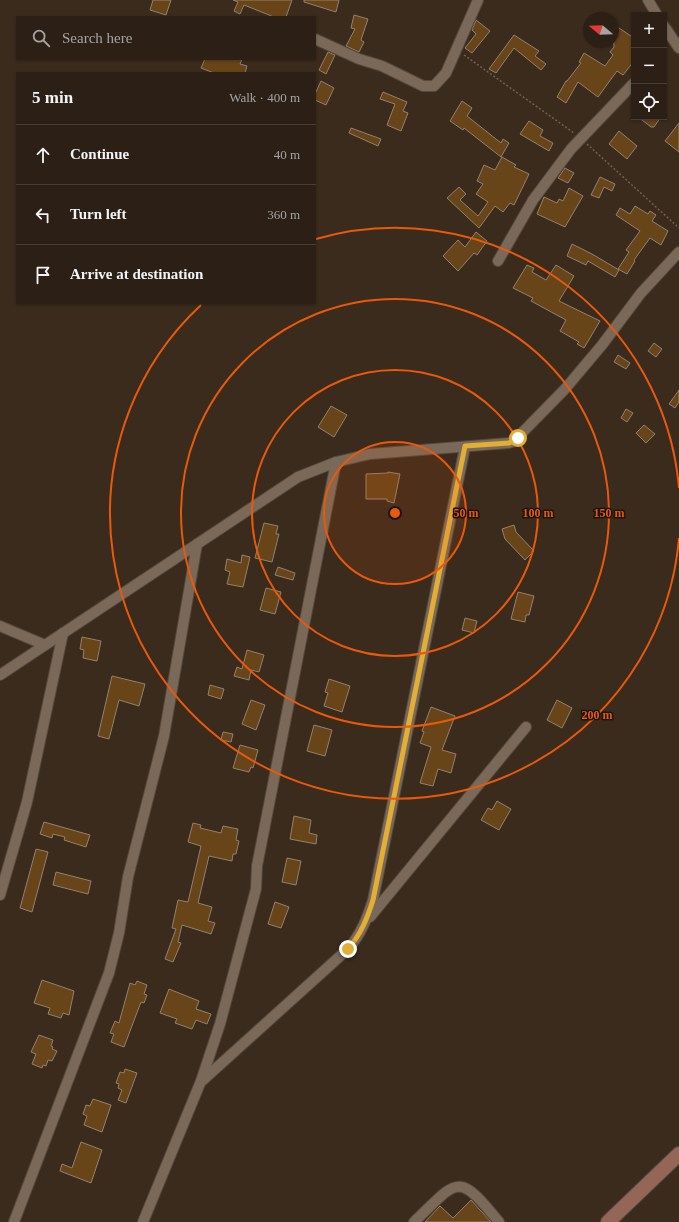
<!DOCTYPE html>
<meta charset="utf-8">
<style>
:root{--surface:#2c2016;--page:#34281f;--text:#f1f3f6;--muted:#a6a3a1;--line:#483e35}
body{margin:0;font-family:Georgia,serif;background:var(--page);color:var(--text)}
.controls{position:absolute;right:12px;top:12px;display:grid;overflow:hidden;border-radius:0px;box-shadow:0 1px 3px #0004}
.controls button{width:36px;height:36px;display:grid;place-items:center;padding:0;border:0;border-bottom:1px solid var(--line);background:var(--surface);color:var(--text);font:20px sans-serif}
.compass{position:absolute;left:583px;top:12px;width:36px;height:36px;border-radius:50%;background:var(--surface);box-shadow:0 1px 3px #0004;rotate:289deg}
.stop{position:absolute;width:12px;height:12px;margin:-9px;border:3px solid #e3ae34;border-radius:50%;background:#fff}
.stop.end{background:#e3ae34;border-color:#fff;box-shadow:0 1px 4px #0008}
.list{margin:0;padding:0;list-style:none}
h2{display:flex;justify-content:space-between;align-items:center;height:52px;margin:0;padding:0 16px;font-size:17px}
h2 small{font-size:13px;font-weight:400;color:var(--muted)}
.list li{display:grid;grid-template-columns:26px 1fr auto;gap:12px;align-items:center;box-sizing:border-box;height:60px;padding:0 16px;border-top:1px solid var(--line)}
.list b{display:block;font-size:15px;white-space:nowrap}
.list em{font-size:13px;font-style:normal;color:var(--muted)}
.icon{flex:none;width:22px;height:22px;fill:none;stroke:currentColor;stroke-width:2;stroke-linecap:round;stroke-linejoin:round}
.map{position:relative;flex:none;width:679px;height:1222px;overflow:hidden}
.search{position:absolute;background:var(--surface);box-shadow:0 1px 3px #0004;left:16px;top:16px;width:300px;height:44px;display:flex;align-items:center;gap:10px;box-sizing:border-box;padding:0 14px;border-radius:0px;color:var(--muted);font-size:15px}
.panel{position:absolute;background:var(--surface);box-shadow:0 1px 3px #0004;left:16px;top:72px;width:300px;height:232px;border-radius:0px}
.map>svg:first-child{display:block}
.building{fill:#684419;stroke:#928170}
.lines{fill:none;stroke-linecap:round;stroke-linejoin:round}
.minor-casing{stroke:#54493c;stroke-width:12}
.secondary-casing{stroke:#54493c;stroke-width:16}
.path{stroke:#6e6154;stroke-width:1.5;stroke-dasharray:2 2;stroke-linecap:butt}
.minor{stroke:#7a6959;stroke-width:10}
.secondary{stroke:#956658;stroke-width:14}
.route{stroke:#e3ae34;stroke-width:5}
.ring{fill:none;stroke:#e8590c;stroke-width:2}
.centre{fill:#e8590c;stroke:#1c150f;stroke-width:2}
.ring-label{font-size:12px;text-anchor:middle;font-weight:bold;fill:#e8590c;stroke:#1c150f;stroke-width:3;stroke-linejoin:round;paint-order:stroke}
</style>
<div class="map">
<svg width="679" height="1222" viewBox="0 0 679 1222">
<rect width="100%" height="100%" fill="#3a2b1d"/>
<g class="building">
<path d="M153,0H171L166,15L150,10Z"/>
<path d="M233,0H292L286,17H274L244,5L240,14L234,11L238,2Z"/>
<path d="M304,0H339L336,12L304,2Z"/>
<path d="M354,15L368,19L361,40L364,42L359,52L346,46L355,29L351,28Z"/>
<path d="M476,20L490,31L472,53L465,48L476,34L472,30Z"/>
<path d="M613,24L634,38V61L623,75L617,71L598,97L578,82L566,103L557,97L566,81H567L581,63L579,62L584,53L605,66L613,55L610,52L614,47Z"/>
<path d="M514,35L539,51L535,56L546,64L541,70L514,48L496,73L489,69Z"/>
<path d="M328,52L335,55L326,74L319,70Z"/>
<path d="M205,59H242L240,64L247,66L245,73H214L201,68Z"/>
<path d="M321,81L334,88L326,105L315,100V94Z"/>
<path d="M383,92L407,102L403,111L408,113L401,131L387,125L395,104L380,99Z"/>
<path d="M462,101L472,108L467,116L501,143L503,139L509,143L501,157L464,128L463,130L450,121Z"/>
<path d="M638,117H661L654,127H651Z"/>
<path d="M529,121L543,130L540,136L553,143L549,151L520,134Z"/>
<path d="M679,123V152L665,141Z"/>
<path d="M351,128L381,139L378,146L349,133Z"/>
<path d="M619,131L637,146L627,159L609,144Z"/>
<path d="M502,157L516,165L514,167L529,174L514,205L510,203L503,212L495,206L479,228L447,198L459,187L466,194L460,200L478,216L488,202L476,194L483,184L477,181L484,165L495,170Z"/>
<path d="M565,168L574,173L568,183L558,178Z"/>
<path d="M600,177L615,184L612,191L604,187L599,198L591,195Z"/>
<path d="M569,188L583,196L565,227L537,214L544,197L557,203L559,199L563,201Z"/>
<path d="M635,206L648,214L650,211L656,215L652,221L668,231L661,245L650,238L634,260L635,261L627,274L618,269L629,252L626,250L640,231L616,215L620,208L630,214Z"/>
<path d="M476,232L487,241L477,255L474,253L458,271L443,256L458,240L465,247Z"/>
<path d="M572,244L592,254L619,270L615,277L588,261L586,265L567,256Z"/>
<path d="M527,265L534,268L532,272L546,280L556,265L574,276L559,301L600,321L584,348L577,344L579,342L560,331L566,320L531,301L533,298L513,288Z"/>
<path d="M654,343L662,349L656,357L648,351Z"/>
<path d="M618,355L630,363L626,369L614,362Z"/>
<path d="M679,390V402L675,408L669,404Z"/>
<path d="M331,406L347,415L334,437L318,427Z"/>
<path d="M626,409L633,413L627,422L621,418Z"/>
<path d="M644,425L655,434L646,443L636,433Z"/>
<path d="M388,472L400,474L394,503L387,501V499H366V474L388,473Z"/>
<path d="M264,523L278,526L276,534H279L272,562L255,558Z"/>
<path d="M514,525L516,532L534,551L525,560L505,539L502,529Z"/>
<path d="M242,555L250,557L243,587L227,584L230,572L225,570L227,559L241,563Z"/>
<path d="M278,567L295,573L293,580L275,575Z"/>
<path d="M266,588L281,592L275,614L260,610Z"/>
<path d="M518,592L534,596L529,615H526L525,622L511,619Z"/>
<path d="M465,618L477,621L474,633L462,630Z"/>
<path d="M82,637L101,641L97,661L83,658L84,650L80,649Z"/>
<path d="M247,650L264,655L259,672L251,670L249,680L234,676L237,667L242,669Z"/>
<path d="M112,676L145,684L139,706L119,700L109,739L98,736Z"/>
<path d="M329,679L350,686L342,712L324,706L328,693L325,692Z"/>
<path d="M210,685L224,689L221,699L208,695Z"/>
<path d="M251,700L265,705L256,730L242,724Z"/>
<path d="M557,700L572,708L562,728L547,720Z"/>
<path d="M431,707L455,716L442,750L456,754L451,773L438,769L433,786L420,783L431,747L420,743L424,732L422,731Z"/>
<path d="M314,725L332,730L325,756L307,751Z"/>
<path d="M223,732L233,734L231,742L221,740Z"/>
<path d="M240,745L258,750L253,768L251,767L249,772L233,768Z"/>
<path d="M497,801L511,809L499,830L481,820L488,808L492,810Z"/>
<path d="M294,816L311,820L309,833L317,835L316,844L290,839Z"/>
<path d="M44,822L90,835L86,847L64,840L65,837L53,834L52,838L40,834Z"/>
<path d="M193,823L201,825L200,828L221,833L223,826L238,829L236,840L239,841L236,854H233L232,861L209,856L198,903L212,907L208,921L215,923L211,934L182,925L178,942L181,943L173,962L165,959L176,929L172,928L178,900L188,902L201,846L188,842Z"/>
<path d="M36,849L48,852L32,912L20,908Z"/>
<path d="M287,858L301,861L296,885L282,882Z"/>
<path d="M56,872L91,881L88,894L53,885Z"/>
<path d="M275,902L289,907L281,928L268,924Z"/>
<path d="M42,980L74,991L69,1015L63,1013L61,1018L48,1014L50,1008L34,1003Z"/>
<path d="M137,981L147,985L144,994L147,995L144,1003L141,1002L124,1047L111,1042L114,1034L110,1033L115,1021L119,1023L130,983L135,985Z"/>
<path d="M169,989L199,1001L196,1009L211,1014L207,1024L196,1020L192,1029L175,1023L177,1019L160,1013Z"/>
<path d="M39,1035L53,1040L51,1046L53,1047L52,1049L57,1051L52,1061L48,1060L46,1066L43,1065L42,1068L32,1064L36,1054L31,1052Z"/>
<path d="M125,1069L137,1073L126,1103L118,1100L122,1090L118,1088L119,1084L116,1083L120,1072L124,1073Z"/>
<path d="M93,1099L111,1105L102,1132L84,1125L87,1116L83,1114L86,1105L90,1106Z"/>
<path d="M81,1142L102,1150L91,1183L60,1171L62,1164L72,1168Z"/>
<path d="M471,1200L491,1222H425L440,1206L453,1218Z"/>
</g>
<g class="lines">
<defs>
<g id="minor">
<path d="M648,0L657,15"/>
<path d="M664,26L679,48"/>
<path d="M315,39L359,59L382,66L423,86H434L446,73L478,0"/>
<path d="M498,261L533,200L571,149L634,83"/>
<path d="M0,626L45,645"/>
<path d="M0,675L298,477L336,462L370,454L509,443L514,441L565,389L602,345L641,293L679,252"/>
<path d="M0,895L27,802L63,633"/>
<path d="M370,917L526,727"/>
<path d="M203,1080L348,949C361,934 367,919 373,900L465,447"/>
<path d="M14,1222L109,973L119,933L128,877L164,736L197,544"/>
<path d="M143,1222L201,1081L220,1024L256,889L257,866L336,462"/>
<path d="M414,1222C458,1180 457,1170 499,1222"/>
</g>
<path id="secondary" d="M608,1222L679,1154"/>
</defs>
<use href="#minor" class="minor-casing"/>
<use href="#secondary" class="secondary-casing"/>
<g class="path">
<path d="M464,55L574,133"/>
<path d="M587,144L679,228"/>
</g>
<use href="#minor" class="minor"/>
<use href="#secondary" class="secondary"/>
</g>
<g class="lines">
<path class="route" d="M348,949C361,934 367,919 373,900L465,446L509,443L518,438"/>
</g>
<circle cx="395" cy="513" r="71" fill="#e8590c" fill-opacity=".12"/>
<g class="ring">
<circle cx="395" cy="513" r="71"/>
<circle cx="395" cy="513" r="143"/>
<circle cx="395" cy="513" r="214"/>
<path d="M679 538A285 285 0 1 1 201 305M316 239A285 285 0 0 1 679 488"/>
</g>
<circle cx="395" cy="513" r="6" class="centre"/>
<g class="ring-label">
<text x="466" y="517">50 m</text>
<text x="538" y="517">100 m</text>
<text x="609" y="517">150 m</text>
<text x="597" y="719">200 m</text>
</g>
</svg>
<div class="controls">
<button>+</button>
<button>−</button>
<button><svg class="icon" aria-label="locate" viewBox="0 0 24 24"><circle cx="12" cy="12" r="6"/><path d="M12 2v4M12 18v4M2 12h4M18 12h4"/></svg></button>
</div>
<svg class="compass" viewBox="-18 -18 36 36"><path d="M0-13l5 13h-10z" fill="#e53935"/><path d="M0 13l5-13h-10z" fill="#a6a3a1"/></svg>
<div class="stop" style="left:518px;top:438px"></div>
<div class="stop end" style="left:348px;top:949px"></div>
<div class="search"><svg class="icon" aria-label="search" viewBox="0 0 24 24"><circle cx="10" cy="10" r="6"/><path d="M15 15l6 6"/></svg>Search here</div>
<section class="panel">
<h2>5 min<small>Walk · 400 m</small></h2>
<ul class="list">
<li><svg class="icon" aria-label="ahead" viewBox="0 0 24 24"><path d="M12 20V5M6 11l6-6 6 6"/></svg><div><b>Continue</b></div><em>40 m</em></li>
<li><svg class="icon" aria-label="left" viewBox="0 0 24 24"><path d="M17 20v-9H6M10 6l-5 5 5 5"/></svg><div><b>Turn left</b></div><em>360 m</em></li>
<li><svg class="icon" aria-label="arrive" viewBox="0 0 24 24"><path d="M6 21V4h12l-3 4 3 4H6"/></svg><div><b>Arrive at destination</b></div></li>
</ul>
</section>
</div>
